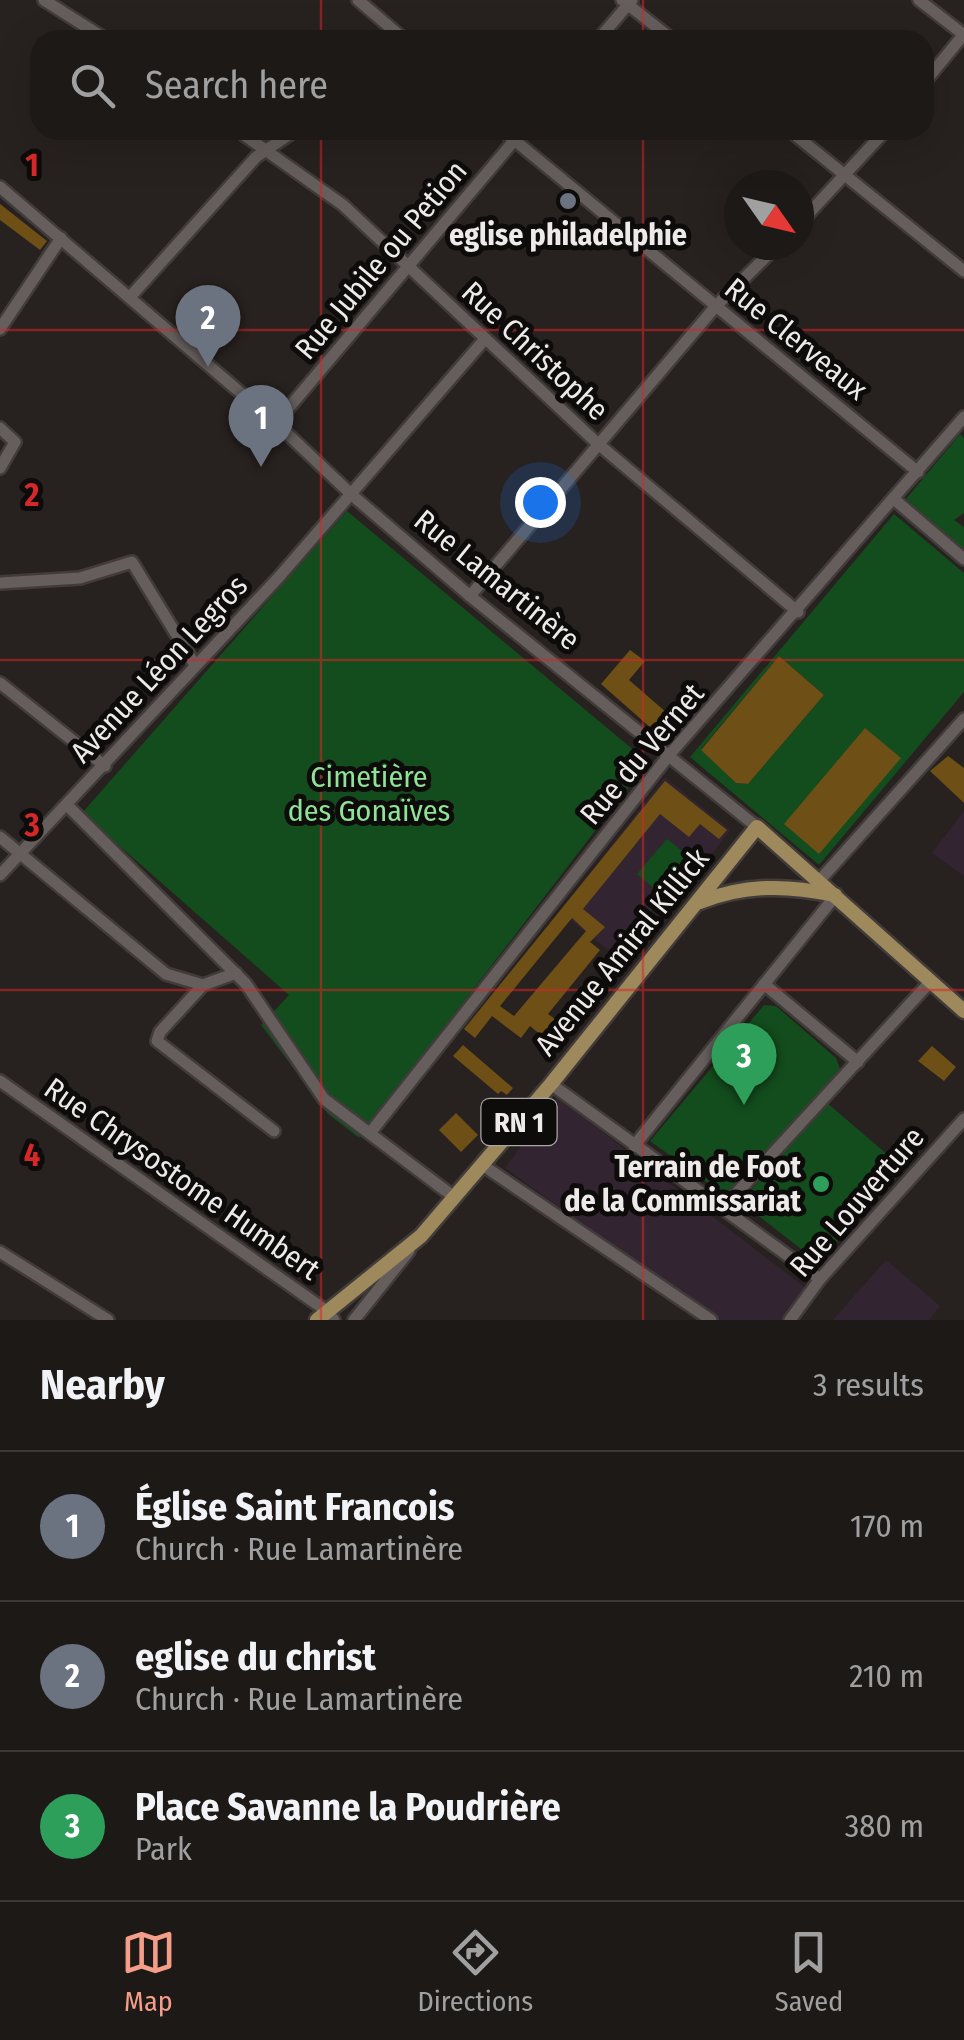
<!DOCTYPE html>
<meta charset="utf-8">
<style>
:root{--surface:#1d1917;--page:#252220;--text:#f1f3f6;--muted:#a0a0a1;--line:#3b3836;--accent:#f49e89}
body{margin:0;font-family:"Fira Sans Condensed",sans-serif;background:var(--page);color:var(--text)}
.compass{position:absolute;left:724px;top:170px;width:90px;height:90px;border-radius:50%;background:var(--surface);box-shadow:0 10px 40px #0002;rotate:124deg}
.you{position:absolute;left:540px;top:502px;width:35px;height:35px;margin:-25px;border:8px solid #fff;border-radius:50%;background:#1a73e8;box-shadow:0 0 0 15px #1a73e833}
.badge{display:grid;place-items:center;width:65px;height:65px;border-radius:50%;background:var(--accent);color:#fff;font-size:32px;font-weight:700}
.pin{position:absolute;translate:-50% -82px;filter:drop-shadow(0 2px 5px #0008)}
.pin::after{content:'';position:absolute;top:52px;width:35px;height:30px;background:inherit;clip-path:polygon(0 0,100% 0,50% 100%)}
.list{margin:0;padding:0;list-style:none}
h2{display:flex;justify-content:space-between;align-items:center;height:130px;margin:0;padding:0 40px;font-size:42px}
h2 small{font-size:32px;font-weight:400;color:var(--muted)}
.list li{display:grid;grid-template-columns:65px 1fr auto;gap:30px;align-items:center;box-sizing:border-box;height:150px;padding:0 40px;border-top:2px solid var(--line)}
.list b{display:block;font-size:38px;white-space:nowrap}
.list p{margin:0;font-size:32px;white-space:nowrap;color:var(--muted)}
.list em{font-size:32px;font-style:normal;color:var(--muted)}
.icon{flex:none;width:55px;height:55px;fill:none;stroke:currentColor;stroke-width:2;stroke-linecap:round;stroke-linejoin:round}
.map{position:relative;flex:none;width:964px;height:1320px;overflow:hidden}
.search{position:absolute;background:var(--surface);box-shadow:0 10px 40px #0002;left:30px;right:30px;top:30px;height:110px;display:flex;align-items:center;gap:25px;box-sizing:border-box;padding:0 35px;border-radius:30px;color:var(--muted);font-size:38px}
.sheet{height:580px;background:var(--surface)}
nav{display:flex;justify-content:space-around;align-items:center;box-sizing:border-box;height:140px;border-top:2px solid var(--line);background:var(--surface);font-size:28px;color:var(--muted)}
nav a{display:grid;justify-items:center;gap:5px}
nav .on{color:var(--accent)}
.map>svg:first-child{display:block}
.education{fill:#322531}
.green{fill:#134c1d;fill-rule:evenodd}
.building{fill:#6e4f15;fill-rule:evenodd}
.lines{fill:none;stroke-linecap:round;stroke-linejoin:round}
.minor-casing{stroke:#413c3a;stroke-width:16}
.major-casing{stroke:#413c3a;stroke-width:19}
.minor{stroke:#655e5c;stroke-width:11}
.major{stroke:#9d895b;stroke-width:14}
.grid{fill:none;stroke:#d62828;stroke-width:2.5;stroke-opacity:0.55}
.worship-dot{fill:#6b7280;stroke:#0e0b0b;stroke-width:4}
.leisure-dot{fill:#2e9e5b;stroke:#0e0b0b;stroke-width:4}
.labels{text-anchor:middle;stroke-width:10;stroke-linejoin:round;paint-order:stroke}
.shield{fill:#0e0b0b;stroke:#aba7a6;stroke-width:2.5}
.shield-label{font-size:28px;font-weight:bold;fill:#eeeae9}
.poi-label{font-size:30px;font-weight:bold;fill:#eeeae9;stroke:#0e0b0b}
.street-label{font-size:30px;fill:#eeeae9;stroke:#0e0b0b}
.park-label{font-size:30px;fill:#8fe396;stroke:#0e0b0b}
.grid-label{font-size:32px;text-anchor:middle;font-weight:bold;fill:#d62828;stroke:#0e0b0b;stroke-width:10;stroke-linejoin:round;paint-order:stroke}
</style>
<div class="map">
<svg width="964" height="1320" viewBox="0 0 964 1320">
<rect width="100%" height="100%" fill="#27211f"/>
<g class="education">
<path d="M665,777L730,830L671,908L660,900L640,926L645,931L639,939L632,934L615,956L560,911Z"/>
<path d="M964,811V876L932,853Z"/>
<path d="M557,1097L811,1292L787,1320H717L505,1168Z"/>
<path d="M886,1260L940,1306L929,1320H833Z"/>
</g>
<g class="green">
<path d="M960,434L964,438V513L954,520L964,527V549L906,499Z"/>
<path d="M347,511L648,762L359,1138L328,1114L261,1025L289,995L82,813Z"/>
<path d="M894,514L964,573V692L819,865L690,757ZM779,656L824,695L748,784L736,783L701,749Z"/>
<path d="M667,839L687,855L657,891L637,874Z"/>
<path d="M764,1005L776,1006L836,1058L840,1069L726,1196L650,1141Z"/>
<path d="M826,1102L902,1167L819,1263L741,1202Z"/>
</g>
<g class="building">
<path d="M0,204L47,241L40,250L0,220Z"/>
<path d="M630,650L645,661L629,680L674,719L660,736L601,684Z"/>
<path d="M779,656L824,695L748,784L736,783L701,750Z"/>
<path d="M865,728L901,758L819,854L784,824Z"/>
<path d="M948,756L964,768V803L930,771Z"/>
<path d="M665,781L727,830L719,839L700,824L689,837L660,814L583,909L605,927L590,942L600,950L548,1014L555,1019L541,1035L530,1026L521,1038L492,1016L475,1038L464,1029ZM572,918L586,931L514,1016L500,1006Z"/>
<path d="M463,1045L513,1088L507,1095L501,1091L498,1094L453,1056Z"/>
<path d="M932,1046L956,1067L944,1081L918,1061Z"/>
<path d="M456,1113L478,1135L461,1152L439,1130Z"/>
</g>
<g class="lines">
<defs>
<g id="minor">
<path d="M44,0L107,40"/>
<path d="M358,0L405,40"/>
<path d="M622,0L673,40"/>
<path d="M919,0L964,35"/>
<path d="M598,40L632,0"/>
<path d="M924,83L964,34"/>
<path d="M237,130L343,205L597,443L798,612"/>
<path d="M502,130L918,472"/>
<path d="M789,130L964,271"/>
<path d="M0,187L276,423L352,495L470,596L757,827"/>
<path d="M799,224L886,130"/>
<path d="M130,297L256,157L296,130"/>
<path d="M0,329L61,238"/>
<path d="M276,423L523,130"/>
<path d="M0,428L15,442L0,468"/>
<path d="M895,500L964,559"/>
<path d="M0,583L80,578L132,562L195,665"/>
<path d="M470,596L716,306L778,245"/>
<path d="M0,683L105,766"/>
<path d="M67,805L246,984L324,1099L454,1197"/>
<path d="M0,837L166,974L203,985L236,973"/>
<path d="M0,875L279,577L485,339"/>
<path d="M820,880L964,719"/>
<path d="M764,984L858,1062"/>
<path d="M203,985L160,1032L157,1041L274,1131"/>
<path d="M0,1081L328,1312L334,1320"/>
<path d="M551,1084L820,1279"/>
<path d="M370,1133L670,754L964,417"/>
<path d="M634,1146L836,895"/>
<path d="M481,1164L711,1320"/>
<path d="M723,1208L930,982"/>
<path d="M0,1252L108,1320"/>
<path d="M354,1320L409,1251"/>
<path d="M790,1320L820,1279L964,1119"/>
</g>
<g id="major">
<path d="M700,902C746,884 787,885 835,895"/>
<path d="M317,1320L421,1236L551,1084L757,827L964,1011"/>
</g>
</defs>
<use href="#minor" class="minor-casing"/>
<use href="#major" class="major-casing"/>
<use href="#minor" class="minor"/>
<use href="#major" class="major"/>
</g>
<path class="grid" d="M321,0V40M643,0V40M321,130V1320M643,130V1320M0,330H964M0,660H964M0,990H964"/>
<circle class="worship-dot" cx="568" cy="201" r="10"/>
<circle class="leisure-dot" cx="821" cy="1184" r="10"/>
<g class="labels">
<rect class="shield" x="481.5" y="1099" width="75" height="46" rx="8"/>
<g class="shield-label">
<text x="519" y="1132">RN 1</text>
</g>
<g class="poi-label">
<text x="568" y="245">eglise philadelphie</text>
<text x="801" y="1177" text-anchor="end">Terrain de Foot<tspan x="801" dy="34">de la Commissariat</tspan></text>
</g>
<g class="street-label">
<text transform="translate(381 260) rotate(-50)" y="10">Rue Jubile ou Petion</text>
<text transform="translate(796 339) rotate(39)" y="10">Rue Clerveaux</text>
<text transform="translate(535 351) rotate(43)" y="10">Rue Christophe</text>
<text transform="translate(497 580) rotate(39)" y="10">Rue Lamartinère</text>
<text transform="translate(159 669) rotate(-47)" y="10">Avenue Léon Legros</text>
<text transform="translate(642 754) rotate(-50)" y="10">Rue du Vernet</text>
<text transform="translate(622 952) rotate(-51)" y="10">Avenue Amiral Killick</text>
<text transform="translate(182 1179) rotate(35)" y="10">Rue Chrysostome Humbert</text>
<text transform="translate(857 1202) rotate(-49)" y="10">Rue Louverture</text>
</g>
<g class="park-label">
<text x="369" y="787">Cimetière<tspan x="369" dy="34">des Gonaïves</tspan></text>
</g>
</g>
<g class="grid-label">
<text x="32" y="176">1</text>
<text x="32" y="506">2</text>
<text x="32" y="836">3</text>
<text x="32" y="1166">4</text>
</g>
</svg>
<svg class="compass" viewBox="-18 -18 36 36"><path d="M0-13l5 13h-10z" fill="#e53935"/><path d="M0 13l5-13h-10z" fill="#a0a0a1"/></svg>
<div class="you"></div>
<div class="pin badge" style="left:261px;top:467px;background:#6b7280">1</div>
<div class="pin badge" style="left:208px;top:367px;background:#6b7280">2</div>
<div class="pin badge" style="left:744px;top:1105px;background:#2e9e5b">3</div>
<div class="search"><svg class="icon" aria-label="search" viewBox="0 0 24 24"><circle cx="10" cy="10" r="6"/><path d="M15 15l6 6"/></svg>Search here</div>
</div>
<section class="sheet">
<h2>Nearby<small>3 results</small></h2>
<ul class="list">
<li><span class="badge" style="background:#6b7280">1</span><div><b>Église Saint Francois</b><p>Church · Rue Lamartinère</p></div><em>170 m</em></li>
<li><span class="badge" style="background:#6b7280">2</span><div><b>eglise du christ</b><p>Church · Rue Lamartinère</p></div><em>210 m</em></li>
<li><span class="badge" style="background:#2e9e5b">3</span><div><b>Place Savanne la Poudrière</b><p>Park</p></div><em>380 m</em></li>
</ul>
</section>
<nav>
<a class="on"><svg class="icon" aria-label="map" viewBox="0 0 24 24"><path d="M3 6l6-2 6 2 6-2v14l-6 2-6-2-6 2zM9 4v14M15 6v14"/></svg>Map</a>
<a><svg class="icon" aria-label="directions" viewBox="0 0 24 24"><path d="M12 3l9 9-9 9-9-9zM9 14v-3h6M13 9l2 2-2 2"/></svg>Directions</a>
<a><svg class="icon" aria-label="saved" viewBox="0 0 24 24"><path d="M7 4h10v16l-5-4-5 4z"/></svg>Saved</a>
</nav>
